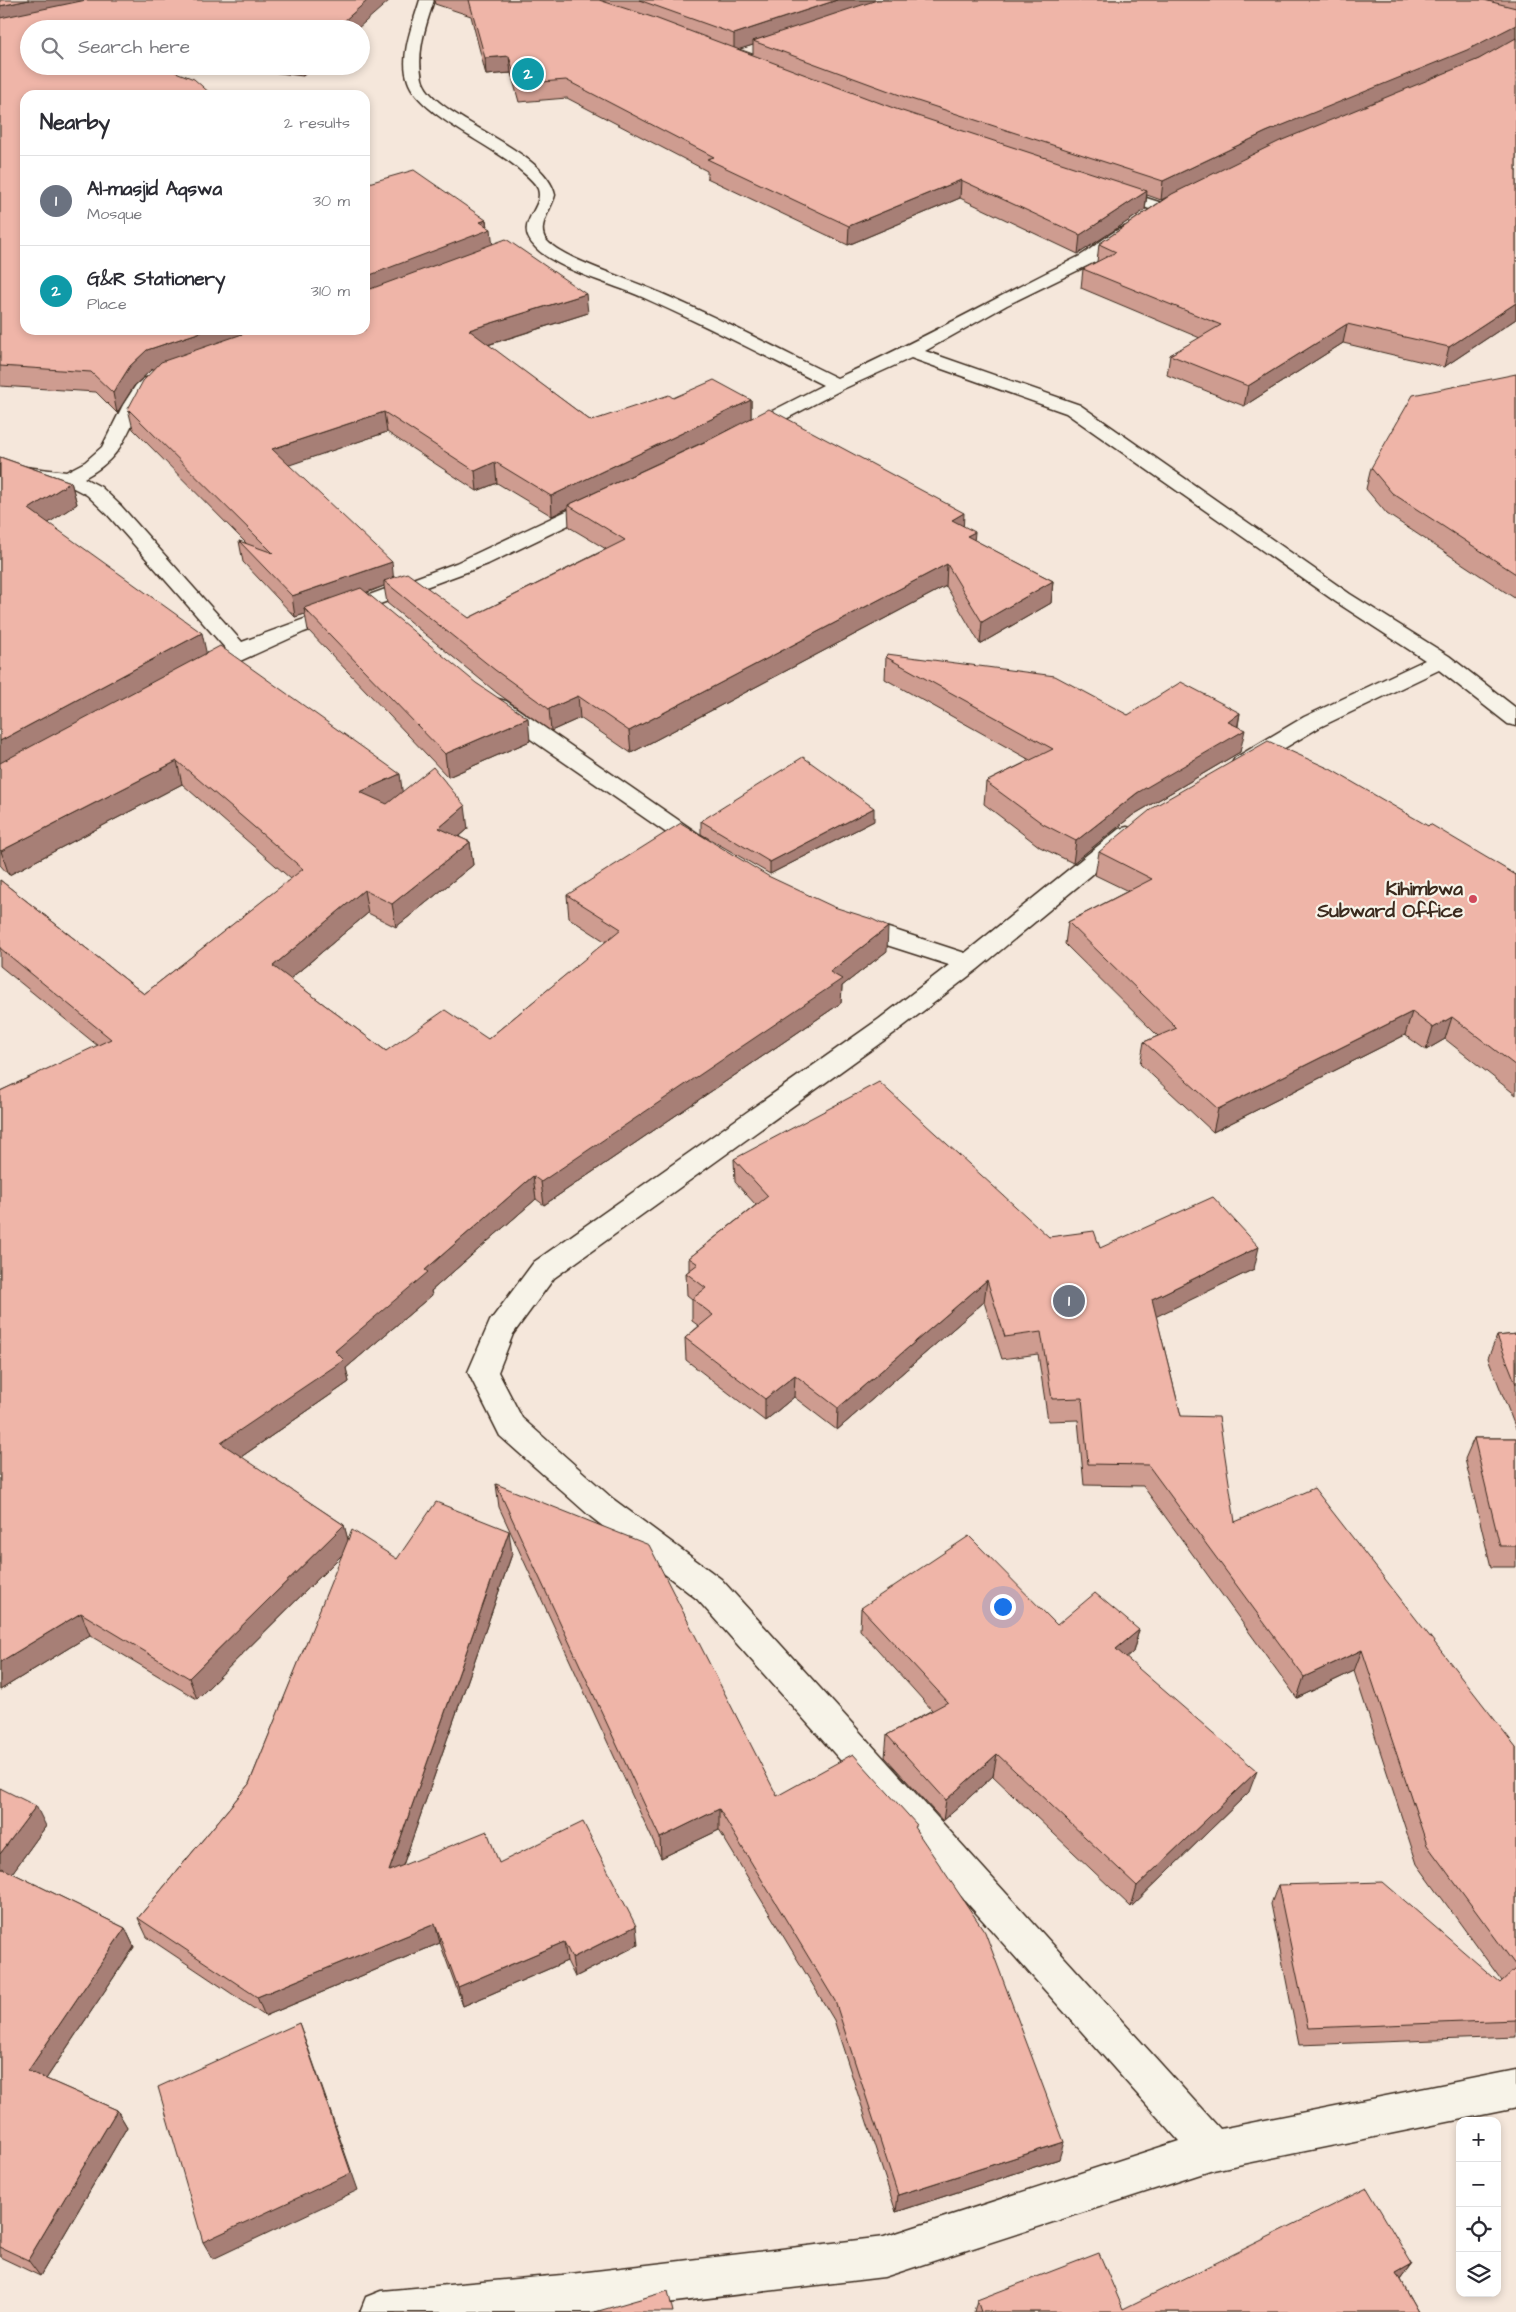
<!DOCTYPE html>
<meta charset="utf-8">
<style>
:root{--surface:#fff;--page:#f2f2f3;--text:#2b2b33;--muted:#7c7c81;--line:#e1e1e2;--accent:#b45309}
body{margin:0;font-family:"Architects Daughter",sans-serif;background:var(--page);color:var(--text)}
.controls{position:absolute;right:15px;bottom:15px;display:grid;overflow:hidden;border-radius:10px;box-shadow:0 2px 8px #0003}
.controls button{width:45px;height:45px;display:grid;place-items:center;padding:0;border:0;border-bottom:1px solid var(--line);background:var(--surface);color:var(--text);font:25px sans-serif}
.you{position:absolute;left:1002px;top:1606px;width:18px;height:18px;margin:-12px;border:4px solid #fff;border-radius:50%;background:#1a73e8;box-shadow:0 0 0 8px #1a73e833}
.badge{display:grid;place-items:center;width:32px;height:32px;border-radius:50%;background:var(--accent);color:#fff;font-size:16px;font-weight:700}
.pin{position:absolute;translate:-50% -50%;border:2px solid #fff;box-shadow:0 1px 5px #0006}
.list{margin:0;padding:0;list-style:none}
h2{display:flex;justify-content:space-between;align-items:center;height:65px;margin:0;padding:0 20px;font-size:21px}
h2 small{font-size:16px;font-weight:400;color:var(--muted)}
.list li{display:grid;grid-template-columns:32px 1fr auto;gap:15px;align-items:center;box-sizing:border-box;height:90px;padding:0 20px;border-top:1px solid var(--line)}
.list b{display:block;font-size:19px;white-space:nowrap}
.list p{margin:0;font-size:16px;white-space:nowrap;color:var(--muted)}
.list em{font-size:16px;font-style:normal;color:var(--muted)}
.icon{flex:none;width:28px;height:28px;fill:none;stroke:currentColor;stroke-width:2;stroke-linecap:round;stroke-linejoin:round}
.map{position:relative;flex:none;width:1516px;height:2312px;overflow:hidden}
.search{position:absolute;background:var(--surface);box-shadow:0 2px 8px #0003;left:20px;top:20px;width:350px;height:55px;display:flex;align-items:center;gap:12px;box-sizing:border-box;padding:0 18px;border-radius:28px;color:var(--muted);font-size:19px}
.panel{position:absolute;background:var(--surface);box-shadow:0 2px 8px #0003;left:20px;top:90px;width:350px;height:245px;border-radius:15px}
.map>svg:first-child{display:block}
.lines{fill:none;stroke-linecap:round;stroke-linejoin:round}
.street-casing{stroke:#3b2a1e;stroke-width:3}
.street{fill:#f7f3e8;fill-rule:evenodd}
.wall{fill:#ce9c90;stroke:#3b2a1e;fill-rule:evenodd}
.shaded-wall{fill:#a77f76;stroke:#3b2a1e}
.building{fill:#efb5a8;stroke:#3b2a1e}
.poi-dot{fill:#d1495b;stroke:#f7f3e8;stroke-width:2}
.labels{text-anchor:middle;stroke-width:4.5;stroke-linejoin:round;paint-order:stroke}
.poi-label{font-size:19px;font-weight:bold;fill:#3b2a1e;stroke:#f7f3e8;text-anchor:end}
</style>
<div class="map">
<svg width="1516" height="2312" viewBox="0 0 1516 2312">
<rect width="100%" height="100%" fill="#f5e7db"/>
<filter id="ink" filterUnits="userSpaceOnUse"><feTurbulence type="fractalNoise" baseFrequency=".02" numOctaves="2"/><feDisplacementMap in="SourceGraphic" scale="10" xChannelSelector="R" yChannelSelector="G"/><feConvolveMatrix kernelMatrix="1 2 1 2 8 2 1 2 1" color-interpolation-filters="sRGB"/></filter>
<g filter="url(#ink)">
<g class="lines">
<defs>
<g id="street">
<path d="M420,0H434C426,25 416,52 422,79C431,118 545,147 555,195C552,209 535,227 547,241C565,260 632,280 658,292C719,318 778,349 837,378C920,341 998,296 1080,256C1095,248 1119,222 1136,226L1138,230L1136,234L1097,261L1007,305L925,351L1080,405L1350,594L1449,656L1516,708V726L1508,724L1439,670L1320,727L1251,768L1243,770L1235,768L1232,763L1235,758L1304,717L1425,660L1336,602L1066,413L911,358L843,389L755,435H741L739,431L741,427L823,385C763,355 703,324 642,297C613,284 558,270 536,248C511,223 545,210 538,189C535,182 526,175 520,170C493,145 419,115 408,81C399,56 413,24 420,0Z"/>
<path d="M1109,186L1168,205L1170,208L1162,213L1103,194L1101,191Z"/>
<path d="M149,377L155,379L158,383C153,391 146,397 142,405C123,440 121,458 84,478L101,487L121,506L242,642L456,563L596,497H610L613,501L610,505L488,564L304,632L207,676L199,678L191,676L188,671L191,666L226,649L107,514L87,495L64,483L0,476V464L66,472L85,462L102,447L123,405L136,385L143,379Z"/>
<path d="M498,699L506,701L713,844L717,849L713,854L705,857L697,854L490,711L487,706L490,701Z"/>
<path d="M1127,827L1135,829L1139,834L1135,839L978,969L897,1031L554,1278L513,1334L498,1372L522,1418L613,1499L721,1579L1220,2129L1516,2070V2108L1213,2170L884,2277L591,2312H360L366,2297L381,2291L562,2275L884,2237L1179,2141L697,1599L591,1517L500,1436L468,1372L490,1321L534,1262L879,1019L949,965L843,931L840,925L843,919L852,917L861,919L965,953L1119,829Z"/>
</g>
</defs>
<use href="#street" class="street-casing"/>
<use href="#street" class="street"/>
</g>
<g class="wall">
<path d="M0,0L29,29V66H164V68L25,330H365L486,220L487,226L492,244L588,313L488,345L591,421L673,398L751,400V418L963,526L974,540L1053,581L1051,603L980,644L946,586L631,753L580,718L551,731L497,693L387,603L384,586L367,593L530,741L448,777L308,630L305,614L295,617L243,562L239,541L247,544L133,429L128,409L154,369L151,370L134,386L117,413L96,392L0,386ZM387,432L477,491L497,483L552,516L568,508L569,527L606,549L469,618L394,577L288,465Z"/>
<path d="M434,0H1516V319L1444,367L1343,343L1244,406L1167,375L1170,355L1200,338L1081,288L1083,269L1097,262L1099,244L1167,197L1161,200L1147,195L1145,210L1078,254L960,198L848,245L707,178V171L567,98L519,102L511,73L486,75L471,16L435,4ZM753,45V54L739,49Z"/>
<path d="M225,66H314L303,76Z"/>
<path d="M1516,374V599L1387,514L1366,489L1371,468Z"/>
<path d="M0,457L71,482L77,504L48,523L206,653L402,792L468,829L459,837L470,842L473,865L396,927L368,913L290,979L386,1051L488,1039L606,942L569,918L567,895L887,951L842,986L841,1003L544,1205L536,1199L431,1291L432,1295L346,1368L349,1382L241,1457L344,1525L348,1541L397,1559L512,1554L403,1865L499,1863L638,1945L575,1977L567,1961L463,2006L440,1943L265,2016L147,1937L138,1918L249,1784L343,1554L197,1699L90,1635L0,1690V1091L98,1046L0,966V880L144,994L291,879L182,784L9,875L0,865Z"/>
<path d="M886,657L1128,715L1240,713L1238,726L1240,752L1133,815L1073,863L1040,847L984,804L986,782L1030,760L885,679Z"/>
<path d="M701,821H874L770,874L701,834Z"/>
<path d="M1428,826L1516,875V1095L1445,1039L1426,1050L1405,1035L1213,1132L1140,1064L1144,1042L1158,1036L1065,944L1068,922L1128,891L1095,875L1099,852Z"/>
<path d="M734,1159L1049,1237L1100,1248L1254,1269L1156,1316L1181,1416L1235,1522L1516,1747V2037L1299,2045L1271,1904L1278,1885L1500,1983L1502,1981L1417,1864L1354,1671L1297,1698L1143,1486L1084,1485L1078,1420L1048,1421L1038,1354L1002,1359L984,1302L837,1430L794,1397L765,1421L686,1360L685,1338L699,1326L692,1321V1299L687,1295L686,1273L689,1271V1258L756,1205L735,1182Z"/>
<path d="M1516,1334V1429L1488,1358L1497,1336Z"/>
<path d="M1474,1438H1516V1567H1491L1465,1459Z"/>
<path d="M496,1484L777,1796L916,1830L1059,2159L896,2212L834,2020L719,1830L661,1858L499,1507Z"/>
<path d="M861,1608L1057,1625L1139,1630L1133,1652L1126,1658L1249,1792L1131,1907L993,1776L943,1821L885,1757L887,1735L932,1710L860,1630Z"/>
<path d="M0,1788L46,1826L12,1873L125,1928L134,1947L46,2079L117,2110L127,2127L40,2276L0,2257Z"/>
<path d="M1412,2264L1400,2280L1418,2312H974L977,2300L1123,2309Z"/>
</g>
<g class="shaded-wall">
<path d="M29,0H114L0,24V6Z"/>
<path d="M368,0H390L357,29H335Z"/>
<path d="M837,0H888L753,41V45L734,51V34Z"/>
<path d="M1516,25V41L1463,67L1263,150L1161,200L1163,181L1266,132Z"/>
<path d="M509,56L511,73L486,75L485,58Z"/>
<path d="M302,66H314L303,76Z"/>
<path d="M961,180L960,198L848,245L849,226Z"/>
<path d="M1147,191L1145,210L1078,254L1080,235Z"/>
<path d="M486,220L487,230L491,229L493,248L365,297V277L480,222Z"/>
<path d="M586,294L588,313L471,350L469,330Z"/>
<path d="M1516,303V319L1444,367L1449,347Z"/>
<path d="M1347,324L1343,343L1244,406L1248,386Z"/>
<path d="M207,330H268L151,370L134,386L117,413L113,393L130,366L147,350Z"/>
<path d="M751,400V420L568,505V508L552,516L551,496Z"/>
<path d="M384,412L387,432L275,470L272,449Z"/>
<path d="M495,462L497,483L477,491L475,471Z"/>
<path d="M71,482L77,504L35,532L29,509Z"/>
<path d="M964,513L963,535L952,520Z"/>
<path d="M975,532L973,553L967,536Z"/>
<path d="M392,562L394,583L384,581V586L308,613L304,608L305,614L295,617L292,596Z"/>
<path d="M947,564L946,586L631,753L629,731Z"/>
<path d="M1053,581L1051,603L980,644L982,622Z"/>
<path d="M202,633L207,656L0,768V741Z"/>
<path d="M578,696L580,718L551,731L549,709Z"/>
<path d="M1240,713L1236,735L1245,730L1240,752L1133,815L1073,863L1076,841L1228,722Z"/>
<path d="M528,718L530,741L448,777L445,754Z"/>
<path d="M177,761L182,784L9,875L1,851Z"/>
<path d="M400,774L403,797L364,815L360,792Z"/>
<path d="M465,806L468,829L442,851L439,828Z"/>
<path d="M874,808V821L770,874V862Z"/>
<path d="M470,842L473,865L396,927L392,904Z"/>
<path d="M364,890L368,913L278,989L273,966Z"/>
<path d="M888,927L887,951L842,986L841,1003L544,1205L541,1182L830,972Z"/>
<path d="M1412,1012L1405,1035L1213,1132L1218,1109Z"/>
<path d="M1452,1017L1445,1039L1426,1050L1433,1028Z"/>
<path d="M533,1176L536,1199L431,1291L432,1295L346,1368L349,1382L228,1466L221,1443L335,1351L425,1270Z"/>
<path d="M1259,1247L1254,1269L1147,1321L1152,1299Z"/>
<path d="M987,1280L984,1302L837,1430L838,1408Z"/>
<path d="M795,1375L794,1397L765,1421V1399Z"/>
<path d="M344,1525L350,1547L197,1699L189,1678Z"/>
<path d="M509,1531L512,1554L394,1891L389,1871Z"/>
<path d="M81,1613L90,1635L0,1690V1662Z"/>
<path d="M1139,1630L1133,1652L1111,1672L1116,1649Z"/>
<path d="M1362,1650L1354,1671L1297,1698L1304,1677Z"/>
<path d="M997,1754L993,1776L943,1821L946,1800Z"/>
<path d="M1257,1771L1249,1792L1131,1907L1137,1886Z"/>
<path d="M36,1806L46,1826L5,1883L0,1875V1854Z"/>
<path d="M719,1809V1830L661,1858L660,1838Z"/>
<path d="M435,1924L440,1943L265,2016L257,1997Z"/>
<path d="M636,1926L638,1945L575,1977L572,1958Z"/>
<path d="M125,1928L134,1947L40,2088L28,2071Z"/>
<path d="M564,1942L567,1961L463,2006L458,1987Z"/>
<path d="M299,2023L306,2042L358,2190L213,2259L203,2242Z"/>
<path d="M117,2110L127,2127L40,2276L28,2260Z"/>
<path d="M1064,2142L1059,2159L896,2212L898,2195Z"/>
<path d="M1412,2264L1396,2285V2273Z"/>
</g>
<g class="building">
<path d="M0,0H29L0,6Z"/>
<path d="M86,0H368L335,29H29V66H160L194,79L212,95H25V330H207L147,350L130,366L113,393L91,372L0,366V18Z"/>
<path d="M469,0H599L655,18L896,109L1147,191L1080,235L961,180L849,226L707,159L714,157L566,80L517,84L509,56L485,58Z"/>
<path d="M639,0H837L734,34Z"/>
<path d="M877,0H1484L1516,8V25L1467,50L1266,132L1163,181L908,98L753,41Z"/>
<path d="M1516,38V303L1449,347L1347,324L1248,386L1170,355L1221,325L1083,269L1116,252L1099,244L1172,194L1280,141L1479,59Z"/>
<path d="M414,170L486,220L480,222L491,229L365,277V184Z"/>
<path d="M506,239L586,294L469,330L591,421L669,395L673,398L714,380L751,400L551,496L495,462L475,471L384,412L272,449L392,562L292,596L239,541L273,553L128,409L143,381L161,362L254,330H365V291Z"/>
<path d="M1516,374V574L1392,493L1371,468L1413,395Z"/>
<path d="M769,409L964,513L952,520L975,532L967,536L1053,581L982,622L947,564L629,731L578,696L549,709L495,670L384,581L407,573L469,618L625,540L568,505L711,439Z"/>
<path d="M0,457L71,482L29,509L202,633L0,741Z"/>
<path d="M361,588L476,683L528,718L445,754L304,608Z"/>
<path d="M220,646L400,774L360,792L387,804L433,767L465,806L439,828L470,842L392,904L364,890L273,966L386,1051L445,1010L488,1039L621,929L567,895L681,823L768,876L834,907L872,919L888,927L830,972L842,979L541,1182L533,1176L425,1270L428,1272L335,1351L344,1360L221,1443L344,1525L189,1678L81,1613L0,1662V1091L111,1039L0,948V880L144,994L303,869L177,761L1,851L0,850V763Z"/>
<path d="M887,654L1055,676L1128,715L1181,682L1240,713L1228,722L1245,730L1137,793L1076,841L1043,824L986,782L1053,749L886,657Z"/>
<path d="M1268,741L1330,769L1428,826L1430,824L1516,875V1066L1452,1017L1433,1028L1412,1012L1218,1109L1144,1042L1177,1028L1068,922L1152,879L1099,852L1155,806Z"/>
<path d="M803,757L874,808L770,862L701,821Z"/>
<path d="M879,1082L1049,1237L1094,1231L1100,1248L1213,1197L1259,1247L1152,1299L1181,1416L1219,1417L1235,1522L1314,1488L1516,1747V1966L1427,1845L1362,1650L1304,1677L1148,1465L1088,1464L1082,1398L1052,1399L1041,1332L1005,1337L987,1280L838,1408L795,1375L765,1399L685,1338L713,1315L692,1299L706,1288L686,1273L698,1264L689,1258L768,1196L734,1159Z"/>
<path d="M1516,1334V1384L1497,1336Z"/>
<path d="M1474,1438H1516V1546H1500Z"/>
<path d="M496,1484L649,1545L777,1796L853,1754L917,1825L914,1827L985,1932L1064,2142L898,2195L835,2001L719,1809L660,1838Z"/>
<path d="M436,1502L509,1531L389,1871L487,1831L499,1863L583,1822L636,1926L572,1958L564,1942L458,1987L435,1924L257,1997L138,1918L249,1784L352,1530L397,1559Z"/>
<path d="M969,1536L1057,1625L1095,1593L1139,1630L1116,1649L1257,1771L1137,1886L997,1754L946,1800L887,1735L948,1702L861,1608Z"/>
<path d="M0,1788L36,1806L0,1854Z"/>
<path d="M0,1867L125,1928L28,2071L117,2110L28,2260L0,2247Z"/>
<path d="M1383,1882L1500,1983L1516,1968V2020L1308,2028L1278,1885Z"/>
<path d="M299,2023L351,2173L203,2242L158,2087Z"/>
<path d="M1367,2188L1412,2264L1396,2273L1418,2312H981L977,2300L1099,2253L1123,2309Z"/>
<path d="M668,2291L673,2312H595Z"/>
</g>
</g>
<circle class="poi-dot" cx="1473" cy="899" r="5"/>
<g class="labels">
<g class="poi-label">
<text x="1463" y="895">Kihimbwa<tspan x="1463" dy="22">Subward Office</tspan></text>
</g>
</g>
</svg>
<div class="controls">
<button>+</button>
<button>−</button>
<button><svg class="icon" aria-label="locate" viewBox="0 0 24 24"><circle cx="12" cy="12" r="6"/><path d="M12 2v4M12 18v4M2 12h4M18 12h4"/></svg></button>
<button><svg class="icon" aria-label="layers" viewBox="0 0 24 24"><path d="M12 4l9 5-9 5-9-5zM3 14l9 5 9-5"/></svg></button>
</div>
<div class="you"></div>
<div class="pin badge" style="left:1069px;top:1301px;background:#6b7280">1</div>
<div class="pin badge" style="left:528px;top:74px;background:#0f9aa8">2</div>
<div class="search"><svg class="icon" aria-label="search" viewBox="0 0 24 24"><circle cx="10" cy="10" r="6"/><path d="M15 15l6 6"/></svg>Search here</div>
<section class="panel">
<h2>Nearby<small>2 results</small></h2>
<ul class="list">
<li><span class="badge" style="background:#6b7280">1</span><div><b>Al-masjid Aqswa</b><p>Mosque</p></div><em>30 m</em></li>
<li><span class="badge" style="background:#0f9aa8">2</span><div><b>G&amp;R Stationery</b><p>Place</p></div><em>310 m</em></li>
</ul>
</section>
</div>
